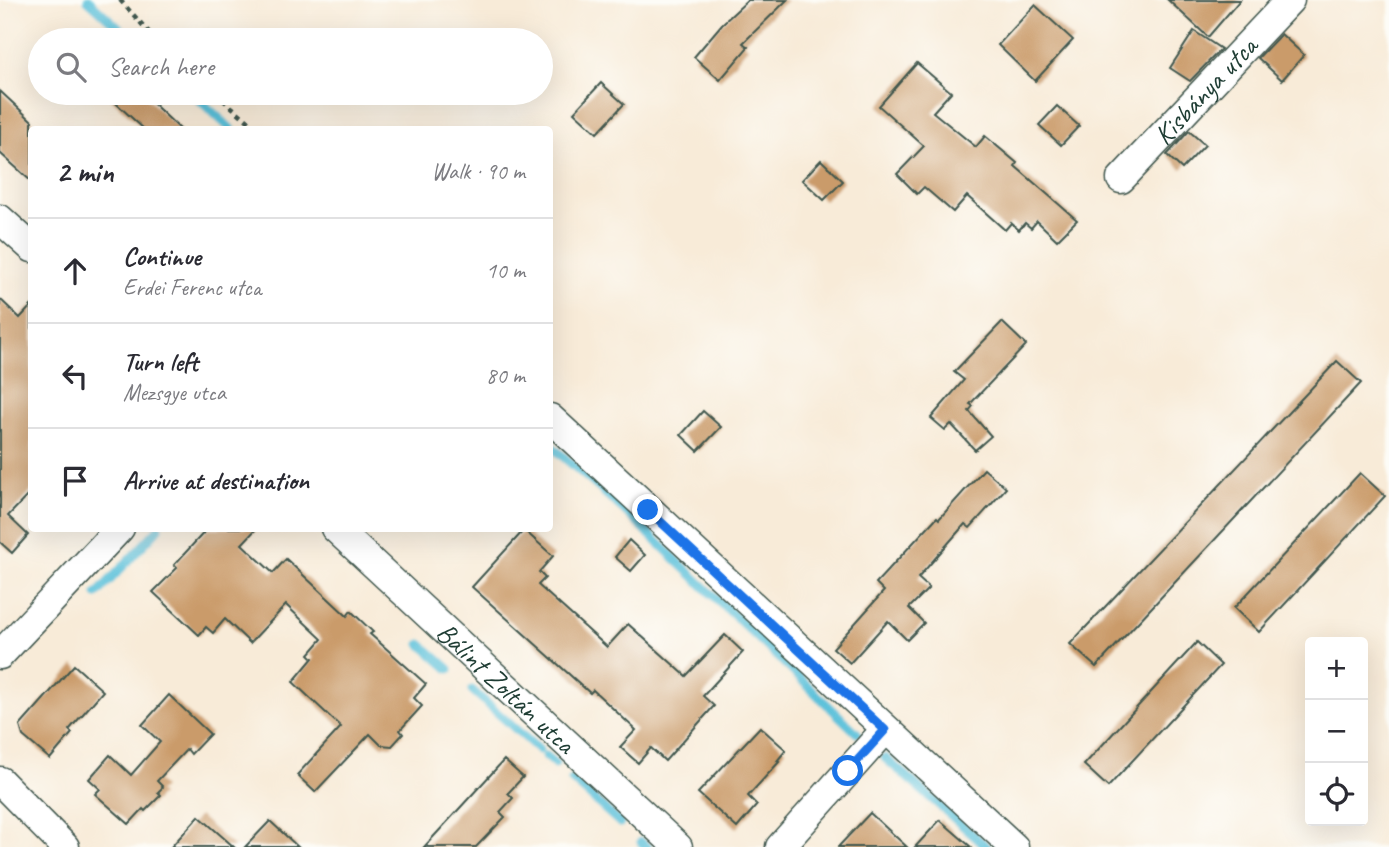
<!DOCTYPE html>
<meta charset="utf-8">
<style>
:root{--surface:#fff;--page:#f7f7f7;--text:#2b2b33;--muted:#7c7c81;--line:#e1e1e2}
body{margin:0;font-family:Caveat,sans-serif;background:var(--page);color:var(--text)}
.controls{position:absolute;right:21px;bottom:21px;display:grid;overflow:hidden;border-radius:7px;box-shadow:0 7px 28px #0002}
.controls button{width:63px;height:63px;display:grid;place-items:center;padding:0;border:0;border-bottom:2px solid var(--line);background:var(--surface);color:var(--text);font:35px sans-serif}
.stop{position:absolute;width:21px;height:21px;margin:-16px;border:5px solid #1a73e8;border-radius:50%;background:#fff}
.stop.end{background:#1a73e8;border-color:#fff;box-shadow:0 2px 7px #0008}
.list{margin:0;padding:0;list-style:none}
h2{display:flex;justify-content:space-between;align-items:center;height:91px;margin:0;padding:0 28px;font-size:30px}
h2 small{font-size:23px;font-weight:400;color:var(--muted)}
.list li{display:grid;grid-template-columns:46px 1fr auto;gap:21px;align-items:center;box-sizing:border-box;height:105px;padding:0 28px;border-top:2px solid var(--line)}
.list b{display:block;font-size:26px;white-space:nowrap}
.list p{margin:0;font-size:23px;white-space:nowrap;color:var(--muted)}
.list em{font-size:23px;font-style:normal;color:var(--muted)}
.icon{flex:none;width:38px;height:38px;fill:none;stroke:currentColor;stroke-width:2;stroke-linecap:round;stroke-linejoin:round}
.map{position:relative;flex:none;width:1389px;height:847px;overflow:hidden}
.search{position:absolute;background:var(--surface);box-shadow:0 7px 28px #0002;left:28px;top:28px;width:525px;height:77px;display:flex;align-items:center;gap:18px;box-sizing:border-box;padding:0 24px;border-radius:38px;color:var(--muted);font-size:26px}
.panel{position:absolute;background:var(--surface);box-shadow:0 7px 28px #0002;left:28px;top:126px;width:525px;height:406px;border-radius:7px}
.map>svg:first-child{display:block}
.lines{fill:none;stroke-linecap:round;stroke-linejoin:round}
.stream{stroke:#5cc1da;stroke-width:9}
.building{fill:#ca9b6b}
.minor-casing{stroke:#40574d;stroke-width:31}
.path{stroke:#40574d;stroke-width:4.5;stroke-dasharray:5 5;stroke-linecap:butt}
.minor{stroke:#fff;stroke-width:28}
.route{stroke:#1a73e8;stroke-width:9}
.labels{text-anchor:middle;stroke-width:5;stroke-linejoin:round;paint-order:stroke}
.street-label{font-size:28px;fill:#1f3d34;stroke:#fdfcf7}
</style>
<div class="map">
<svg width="1389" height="847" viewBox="0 0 1389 847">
<rect width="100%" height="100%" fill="#fdfcf7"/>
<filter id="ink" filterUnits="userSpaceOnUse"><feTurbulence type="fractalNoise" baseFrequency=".0143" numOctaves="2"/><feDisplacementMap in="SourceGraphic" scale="14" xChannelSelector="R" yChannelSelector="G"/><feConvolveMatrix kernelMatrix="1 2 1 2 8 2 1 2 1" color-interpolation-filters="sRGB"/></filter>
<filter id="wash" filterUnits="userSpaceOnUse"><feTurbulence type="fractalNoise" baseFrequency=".00686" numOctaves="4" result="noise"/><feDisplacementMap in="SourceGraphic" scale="28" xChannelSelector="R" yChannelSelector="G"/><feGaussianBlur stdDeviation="1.57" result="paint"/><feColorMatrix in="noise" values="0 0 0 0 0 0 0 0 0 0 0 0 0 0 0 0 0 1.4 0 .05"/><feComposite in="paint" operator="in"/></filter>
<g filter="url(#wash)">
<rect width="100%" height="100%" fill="#f8ebd8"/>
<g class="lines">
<g class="stream">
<path d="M88,0L132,40"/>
<path d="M192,93L232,130"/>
<path d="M550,445L623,509L857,733"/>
<path d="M97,594L159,528"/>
<path d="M421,644L449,669"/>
<path d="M472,690L539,750"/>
<path d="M546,756L555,764"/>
<path d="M885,758L987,847"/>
<path d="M572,780L620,823"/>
<path d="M641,842L647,847"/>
</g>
</g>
<g id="blocks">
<g class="building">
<path d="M748,0H787L743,43L748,47L720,80L694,57L722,24Z"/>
<path d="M1168,0H1240L1208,37Z"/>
<path d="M1035,5L1073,40L1035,81L998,45Z"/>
<path d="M1194,31L1221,49L1190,81L1170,68Z"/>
<path d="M1281,34L1304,55L1282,80L1258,58Z"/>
<path d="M917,63L951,92L933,112L976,147L985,136L1017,163L1015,166L1077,220L1057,240L1037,221L1031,228L1025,223L1019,230L1011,223L1005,230L967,196L953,212L924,187L917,194L897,174L924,146L879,106Z"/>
<path d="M601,83L624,104L597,133L574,112Z"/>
<path d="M0,91L32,121V182L0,153Z"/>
<path d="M105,93H142L181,130H145Z"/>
<path d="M1057,106L1079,126L1061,145L1039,125Z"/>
<path d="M1189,131L1205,145L1182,169L1167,155Z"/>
<path d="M821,160L843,181L824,200L802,180Z"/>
<path d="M0,299L20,318L32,305V491L8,516L28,535L12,553L0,542Z"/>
<path d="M1002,322L1026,345L970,404L973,406L969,411L991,436L975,450L951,424L945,430L931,418L964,380L954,372Z"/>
<path d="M1337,361L1361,383L1096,667L1070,644Z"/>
<path d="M703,411L721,427L698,451L681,435Z"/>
<path d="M984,469L1006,488L970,528L965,524L918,578L929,588L909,608L924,623L907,640L888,621L850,663L833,648L884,591L876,583L937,517L939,519Z"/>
<path d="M1360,473L1385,496L1259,632L1234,608Z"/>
<path d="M208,528H257L242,544L273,573L286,559L347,616L351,611L373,632L370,634L426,684L414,698L422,706L400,730L403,734L392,746L381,745L370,734L315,792L297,775L341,727L293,682L313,658L309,654L322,639L286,605L250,643L225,619L213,633L206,627L199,635L153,592L177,568L174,565Z"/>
<path d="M524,530L553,556L539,572L545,578L538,585L607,647L628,624L686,676L725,635L743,652L703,696L714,706L665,761L651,748L638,763L620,747L636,730L593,690L590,693L472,587Z"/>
<path d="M629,540L645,555L631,571L615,557Z"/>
<path d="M1197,642L1221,665L1108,787L1084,765Z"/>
<path d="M74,665L103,691L69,730L72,733L50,759L23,736L20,726Z"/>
<path d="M169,695L210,734L191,754L187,749L157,781L163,787L158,792L161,795L145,811L143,809L129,824L95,794L100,789L89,779L110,755L131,775L160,742L142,725Z"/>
<path d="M760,727L786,750L777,761L779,762L748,796L757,805L737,828L698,793Z"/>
<path d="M504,760L523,777L508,793L513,798L500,812L505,817L476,847H424Z"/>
<path d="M870,813L907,847H838Z"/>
<path d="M199,816L234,847H171Z"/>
<path d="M940,820L971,847H915Z"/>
<path d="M270,821L298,847H245Z"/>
</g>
</g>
</g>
<g filter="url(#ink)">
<use href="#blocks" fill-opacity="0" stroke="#40574d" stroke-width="2"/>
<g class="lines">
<defs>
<g id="minor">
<path id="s1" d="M1121,179L1290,0"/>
<path d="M0,219L32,248"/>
<path d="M550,418L1014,847"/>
<path id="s2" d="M335,528L678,847"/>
<path d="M0,655L120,528"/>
<path d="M0,781L65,847"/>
<path d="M780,847L885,730"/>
</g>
</defs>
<use href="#minor" class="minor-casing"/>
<g class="path">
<path d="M120,0L156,40"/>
<path d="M215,93L259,130"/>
</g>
<use href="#minor" class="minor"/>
</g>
</g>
<g class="lines" filter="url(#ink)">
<path class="route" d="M648,510L885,730L848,771"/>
</g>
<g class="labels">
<g class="street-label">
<text dy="10" stroke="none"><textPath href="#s1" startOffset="122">Kisbánya utca</textPath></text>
<text dy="10" stroke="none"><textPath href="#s2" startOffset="234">Bálint Zoltán utca</textPath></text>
</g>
</g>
</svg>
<div class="controls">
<button>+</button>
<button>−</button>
<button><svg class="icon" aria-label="locate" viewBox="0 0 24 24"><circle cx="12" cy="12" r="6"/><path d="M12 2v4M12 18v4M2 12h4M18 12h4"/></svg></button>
</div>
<div class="stop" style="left:848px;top:771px"></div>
<div class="stop end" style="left:648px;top:510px"></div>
<div class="search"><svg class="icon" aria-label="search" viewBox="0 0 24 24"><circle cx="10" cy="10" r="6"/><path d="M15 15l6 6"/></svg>Search here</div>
<section class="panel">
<h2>2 min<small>Walk · 90 m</small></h2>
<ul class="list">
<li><svg class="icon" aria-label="ahead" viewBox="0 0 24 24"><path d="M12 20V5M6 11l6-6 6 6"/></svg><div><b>Continue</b><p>Erdei Ferenc utca</p></div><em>10 m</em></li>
<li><svg class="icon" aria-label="left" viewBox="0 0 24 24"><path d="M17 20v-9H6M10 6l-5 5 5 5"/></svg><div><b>Turn left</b><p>Mezsgye utca</p></div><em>80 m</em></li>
<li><svg class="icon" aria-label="arrive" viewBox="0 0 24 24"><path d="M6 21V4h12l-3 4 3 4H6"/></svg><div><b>Arrive at destination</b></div></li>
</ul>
</section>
</div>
